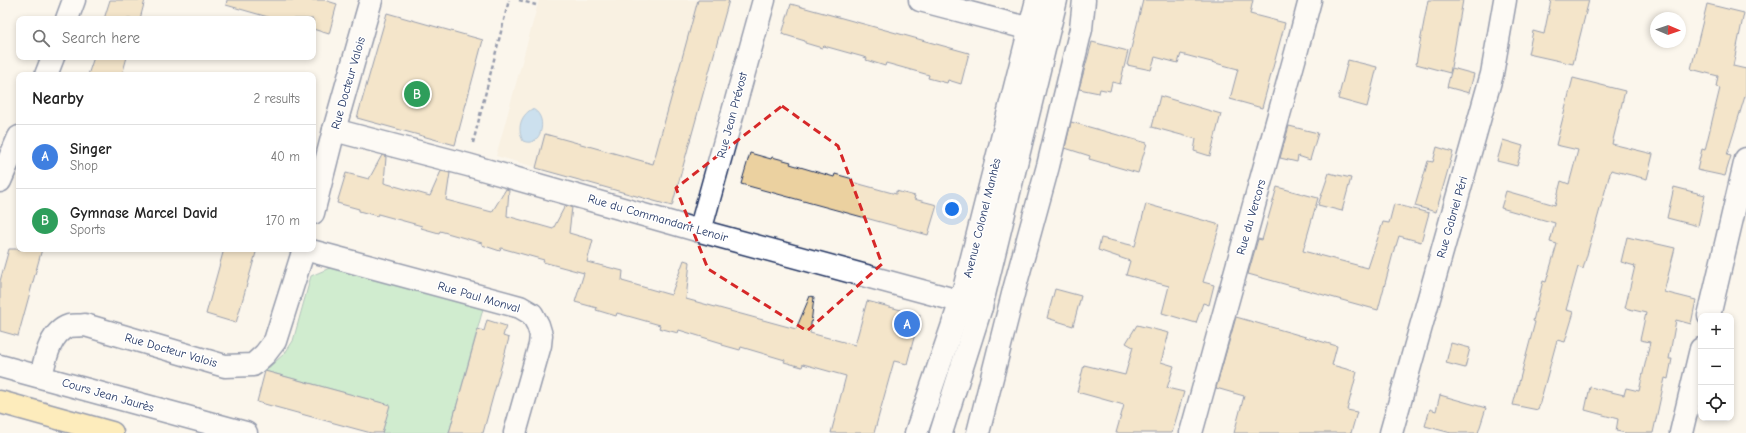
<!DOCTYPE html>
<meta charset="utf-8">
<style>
:root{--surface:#fff;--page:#f2f2f2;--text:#222;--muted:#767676;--line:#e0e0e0;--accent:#d1495b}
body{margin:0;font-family:"Comic Neue",sans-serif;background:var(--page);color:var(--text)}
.controls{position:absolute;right:12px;bottom:12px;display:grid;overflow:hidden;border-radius:8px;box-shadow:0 2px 6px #0003}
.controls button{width:36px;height:36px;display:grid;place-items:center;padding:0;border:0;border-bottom:1px solid var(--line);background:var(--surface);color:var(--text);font:20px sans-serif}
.compass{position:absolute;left:1650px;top:12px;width:36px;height:36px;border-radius:50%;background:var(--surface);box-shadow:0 2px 6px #0003;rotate:92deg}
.you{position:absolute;left:952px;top:209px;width:14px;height:14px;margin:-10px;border:3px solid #fff;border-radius:50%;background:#1a73e8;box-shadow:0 0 0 6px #1a73e833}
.badge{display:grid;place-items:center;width:26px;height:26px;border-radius:50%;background:var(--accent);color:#fff;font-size:13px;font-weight:700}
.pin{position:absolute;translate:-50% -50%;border:2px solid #fff;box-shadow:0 1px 4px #0006}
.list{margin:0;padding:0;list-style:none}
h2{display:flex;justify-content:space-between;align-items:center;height:52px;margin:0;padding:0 16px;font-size:17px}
h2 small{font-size:13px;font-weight:400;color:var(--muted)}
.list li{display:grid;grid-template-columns:26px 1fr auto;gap:12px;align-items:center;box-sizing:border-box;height:64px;padding:0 16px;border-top:1px solid var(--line)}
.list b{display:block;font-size:15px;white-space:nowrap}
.list p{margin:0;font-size:13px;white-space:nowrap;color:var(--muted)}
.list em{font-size:13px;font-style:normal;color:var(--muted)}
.icon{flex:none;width:22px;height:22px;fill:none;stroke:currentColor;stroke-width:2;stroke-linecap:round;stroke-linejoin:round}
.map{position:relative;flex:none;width:1746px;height:433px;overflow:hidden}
.search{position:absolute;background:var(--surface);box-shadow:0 2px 6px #0003;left:16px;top:16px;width:300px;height:44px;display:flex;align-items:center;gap:10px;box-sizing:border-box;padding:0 14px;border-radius:8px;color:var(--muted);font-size:15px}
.panel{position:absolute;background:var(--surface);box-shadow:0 2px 6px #0003;left:16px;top:72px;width:300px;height:180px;border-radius:8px}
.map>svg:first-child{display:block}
.built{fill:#f6ebd5}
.green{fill:#9ce0ab;stroke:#5c8884}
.water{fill:#92c6ef;stroke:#628ab5}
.building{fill:#ebd1a0;stroke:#1b2f5e}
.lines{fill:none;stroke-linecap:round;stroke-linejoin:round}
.minor-casing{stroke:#1b2f5e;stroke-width:25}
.major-casing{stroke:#1b2f5e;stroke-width:25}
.path{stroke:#1b2f5e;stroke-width:2.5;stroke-dasharray:4 3;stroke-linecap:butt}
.minor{stroke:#fff;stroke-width:22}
.major{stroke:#ffdf80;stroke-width:22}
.marked{fill:none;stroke:#d62828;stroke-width:3;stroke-dasharray:8 5;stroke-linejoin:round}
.labels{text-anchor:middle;stroke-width:3;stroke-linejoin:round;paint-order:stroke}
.street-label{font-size:12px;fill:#1b2f5e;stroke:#fff}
</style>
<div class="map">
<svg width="1746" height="433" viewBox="0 0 1746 433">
<rect width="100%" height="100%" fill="#fbf6ec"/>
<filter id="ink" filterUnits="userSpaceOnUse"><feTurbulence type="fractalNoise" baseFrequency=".025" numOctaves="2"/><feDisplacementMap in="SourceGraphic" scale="8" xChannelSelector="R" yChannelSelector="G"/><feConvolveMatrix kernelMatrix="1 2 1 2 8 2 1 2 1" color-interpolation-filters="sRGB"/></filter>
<g filter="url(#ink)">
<path class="built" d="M539,0H729L673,205L496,156Z"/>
<path class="green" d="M332,267L483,309L449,433H382L389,405L265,371L285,353L293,341L311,276Z"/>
<path class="water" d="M532,109C549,115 542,149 523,141C517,129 520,116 532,109Z"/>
<g class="building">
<path d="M110,0H145L140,19H104Z"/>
<path d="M227,0H324L337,4L329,34L313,29V19H275L226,5Z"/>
<path d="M698,0H729L672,206L536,168L545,134L653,164Z"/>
<path d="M1143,0H1253L1250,14L1285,23L1262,108L1230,99L1238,69L1181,54L1178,63L1155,57L1151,70L1127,65Z"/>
<path d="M1428,0H1463L1450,73L1416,64Z"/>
<path d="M1551,0H1589L1573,64L1528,54L1533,31L1544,34Z"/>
<path d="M791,4L969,53L961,84L948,80L947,83L928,78L929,75L886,63L885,66L866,60L867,58L824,46L822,48L805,43V41L782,34Z"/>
<path d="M1707,4L1744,13L1733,66L1746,69V93L1727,155L1731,156L1725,176L1697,170L1702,149L1705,150L1720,88L1716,87L1718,76L1691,69Z"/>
<path d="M387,13L483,40L455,145L357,118Z"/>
<path d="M1092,42L1128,51L1120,84L1112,82L1110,91L1100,89L1099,93L1079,89Z"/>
<path d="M94,57H127L122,75H88Z"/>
<path d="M1348,60L1377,67L1367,107L1338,99Z"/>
<path d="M1452,68L1474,74L1469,93L1447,87Z"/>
<path d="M1573,78L1625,91L1612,144L1653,154L1647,179L1611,170L1583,269L1578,267L1566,310L1574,312L1565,342L1557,340L1538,410L1513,405L1535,322L1533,321L1543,281L1546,282L1557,244L1550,242L1555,223L1501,208L1506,191L1555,205L1561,181L1569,184L1578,150L1556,145Z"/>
<path d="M1160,96L1221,114L1210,156L1194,151L1196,139L1152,127Z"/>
<path d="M1071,122L1147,143L1138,173L1089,159L1090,156L1065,148Z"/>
<path d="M1289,126L1318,133L1310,160L1298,156L1297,162L1280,158Z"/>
<path d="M1503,140L1523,146L1517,166L1497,161Z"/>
<path d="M1437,147L1453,152L1436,212L1415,206L1428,161L1433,162Z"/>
<path d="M750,153L771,159L772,157L791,162L790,164L834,177L835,174L853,179L852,182L896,194V191L915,196L914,199L937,205L928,235L741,184Z"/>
<path d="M382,155L386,157L384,183L430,196L441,171L450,173L446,200L492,212L506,189L509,190L507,216L553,229L565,206L572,207L569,233L593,240L587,262L623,271L622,281L671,295L684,260L690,262L686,299L796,329L810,296L814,297L810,333L855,345L867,301L920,315L907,364L894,361L874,433H831L846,376L803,364L802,367L784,362L785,360L741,347L740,350L722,345V343L679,330L678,333L659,328L660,325L617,313L616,316L596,310L597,308L575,302L584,273L543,262L544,260L501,248L500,251L482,245V243L440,231L439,233L421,228L422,226L378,214L377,216L359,211V209L337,203L346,173L369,179Z"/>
<path d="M1329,173L1351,178L1342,211L1318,205Z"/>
<path d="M1277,187L1318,198L1303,251L1368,268L1383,222L1389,223L1394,204L1429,213L1421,242L1399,236L1396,246H1395L1378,310L1248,274L1258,239L1262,240Z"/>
<path d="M1674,187L1705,195L1698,226L1667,218Z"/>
<path d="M1146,204L1220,225L1203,282L1214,285L1209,305L1203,303L1196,323L1162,313L1169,286L1126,275L1130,261L1098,250L1101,238L1135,246Z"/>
<path d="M1627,237L1675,248L1664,292L1696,300L1691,324L1676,320L1669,359H1672L1668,379L1665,378L1653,433H1626L1616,431L1618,419L1585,410L1590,387L1624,395L1626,388L1639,391L1650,342L1640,340L1646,313L1625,308L1635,266L1621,262Z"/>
<path d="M9,249H42L18,336L0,331V281Z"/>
<path d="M224,249H257L236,323L206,314Z"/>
<path d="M1055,289L1081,296L1073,326L1047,318Z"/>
<path d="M1236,317L1337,346L1332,365L1357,372L1347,410L1357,412L1351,433H1234L1244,396L1216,388Z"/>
<path d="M487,320L506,326L503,336L509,338L483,433H449L478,329L484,331Z"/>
<path d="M1137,325L1169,333L1161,362L1174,366L1167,388L1184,392L1172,433H1116L1124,405L1077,392L1084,365L1125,375L1133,347L1126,343Z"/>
<path d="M1451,343L1470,348L1465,368L1446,363Z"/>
<path d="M265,371L390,405L382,433H371L257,402Z"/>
<path d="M1440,395L1486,408L1478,433H1451L1425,426L1430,409L1436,411Z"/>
</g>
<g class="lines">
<defs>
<g id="minor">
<path d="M920,0L1042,32"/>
<path d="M67,19L74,0"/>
<path d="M46,75L53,57"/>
<path d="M334,130L468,165L700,231L981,307"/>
<path d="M0,181L19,137"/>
<path d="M313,213L334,130L371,0"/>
<path d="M700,231L764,0"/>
<path d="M304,249L520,307L532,314L538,325L541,335L540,345L515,433"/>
<path d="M1709,316L1746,159"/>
<path d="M0,366L246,433"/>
<path d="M41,376C45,360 50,332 69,326C73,325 80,326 85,325L225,366L253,365L265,354L275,341L304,249"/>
<path d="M916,433L961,301L1037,0"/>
<path d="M941,433L981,307L1056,0"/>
<path d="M978,433L1014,290L1048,166L1081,29L1084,0"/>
<path d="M1191,433L1296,53L1310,0"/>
<path d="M1391,433L1492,74L1505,0"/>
<path d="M1681,433L1701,349"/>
</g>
<path id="major" d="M0,402L112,433"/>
</defs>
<use href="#minor" class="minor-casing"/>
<use href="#major" class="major-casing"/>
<g class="path">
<path d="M519,0L536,5"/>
<path d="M473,143L509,0"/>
</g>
<use href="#minor" class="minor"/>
<use href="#major" class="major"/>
</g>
</g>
<path d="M0 0H1746V433H0ZM782,106L838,146L882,264L807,331L708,269L676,188Z" fill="#fbf6ec" fill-opacity=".55" fill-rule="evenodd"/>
<path class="marked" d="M782,106L838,146L882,264L807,331L708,269L676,188Z"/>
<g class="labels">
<g class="street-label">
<text transform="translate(348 83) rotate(-74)" y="4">Rue Docteur Valois</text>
<text transform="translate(732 115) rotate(-75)" y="4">Rue Jean Prévost</text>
<text transform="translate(1251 217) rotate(-74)" y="4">Rue du Vercors</text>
<text transform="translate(1452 217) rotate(-74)" y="4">Rue Gabriel Péri</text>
<text transform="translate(658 218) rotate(16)" y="4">Rue du Commandant Lenoir</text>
<text transform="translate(982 218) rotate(-76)" y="4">Avenue Colonel Manhès</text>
<text transform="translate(479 297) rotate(16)" y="4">Rue Paul Monval</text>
<text transform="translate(171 350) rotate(16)" y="4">Rue Docteur Valois</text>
<text transform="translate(108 395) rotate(16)" y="4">Cours Jean Jaurès</text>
</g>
</g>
</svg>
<div class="controls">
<button>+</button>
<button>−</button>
<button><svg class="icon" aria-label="locate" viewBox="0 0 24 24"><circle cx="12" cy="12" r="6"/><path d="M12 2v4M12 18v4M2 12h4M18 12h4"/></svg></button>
</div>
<svg class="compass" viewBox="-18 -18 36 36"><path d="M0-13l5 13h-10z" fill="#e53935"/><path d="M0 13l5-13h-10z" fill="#767676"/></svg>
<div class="you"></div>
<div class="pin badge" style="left:907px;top:324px;background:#3f7fe0">A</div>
<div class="pin badge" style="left:417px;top:94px;background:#2e9e5b">B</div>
<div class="search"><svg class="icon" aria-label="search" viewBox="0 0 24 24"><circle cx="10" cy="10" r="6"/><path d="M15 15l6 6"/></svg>Search here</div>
<section class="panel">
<h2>Nearby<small>2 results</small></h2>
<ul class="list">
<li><span class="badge" style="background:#3f7fe0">A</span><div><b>Singer</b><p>Shop</p></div><em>40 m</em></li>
<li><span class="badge" style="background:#2e9e5b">B</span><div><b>Gymnase Marcel David</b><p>Sports</p></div><em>170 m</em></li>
</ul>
</section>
</div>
